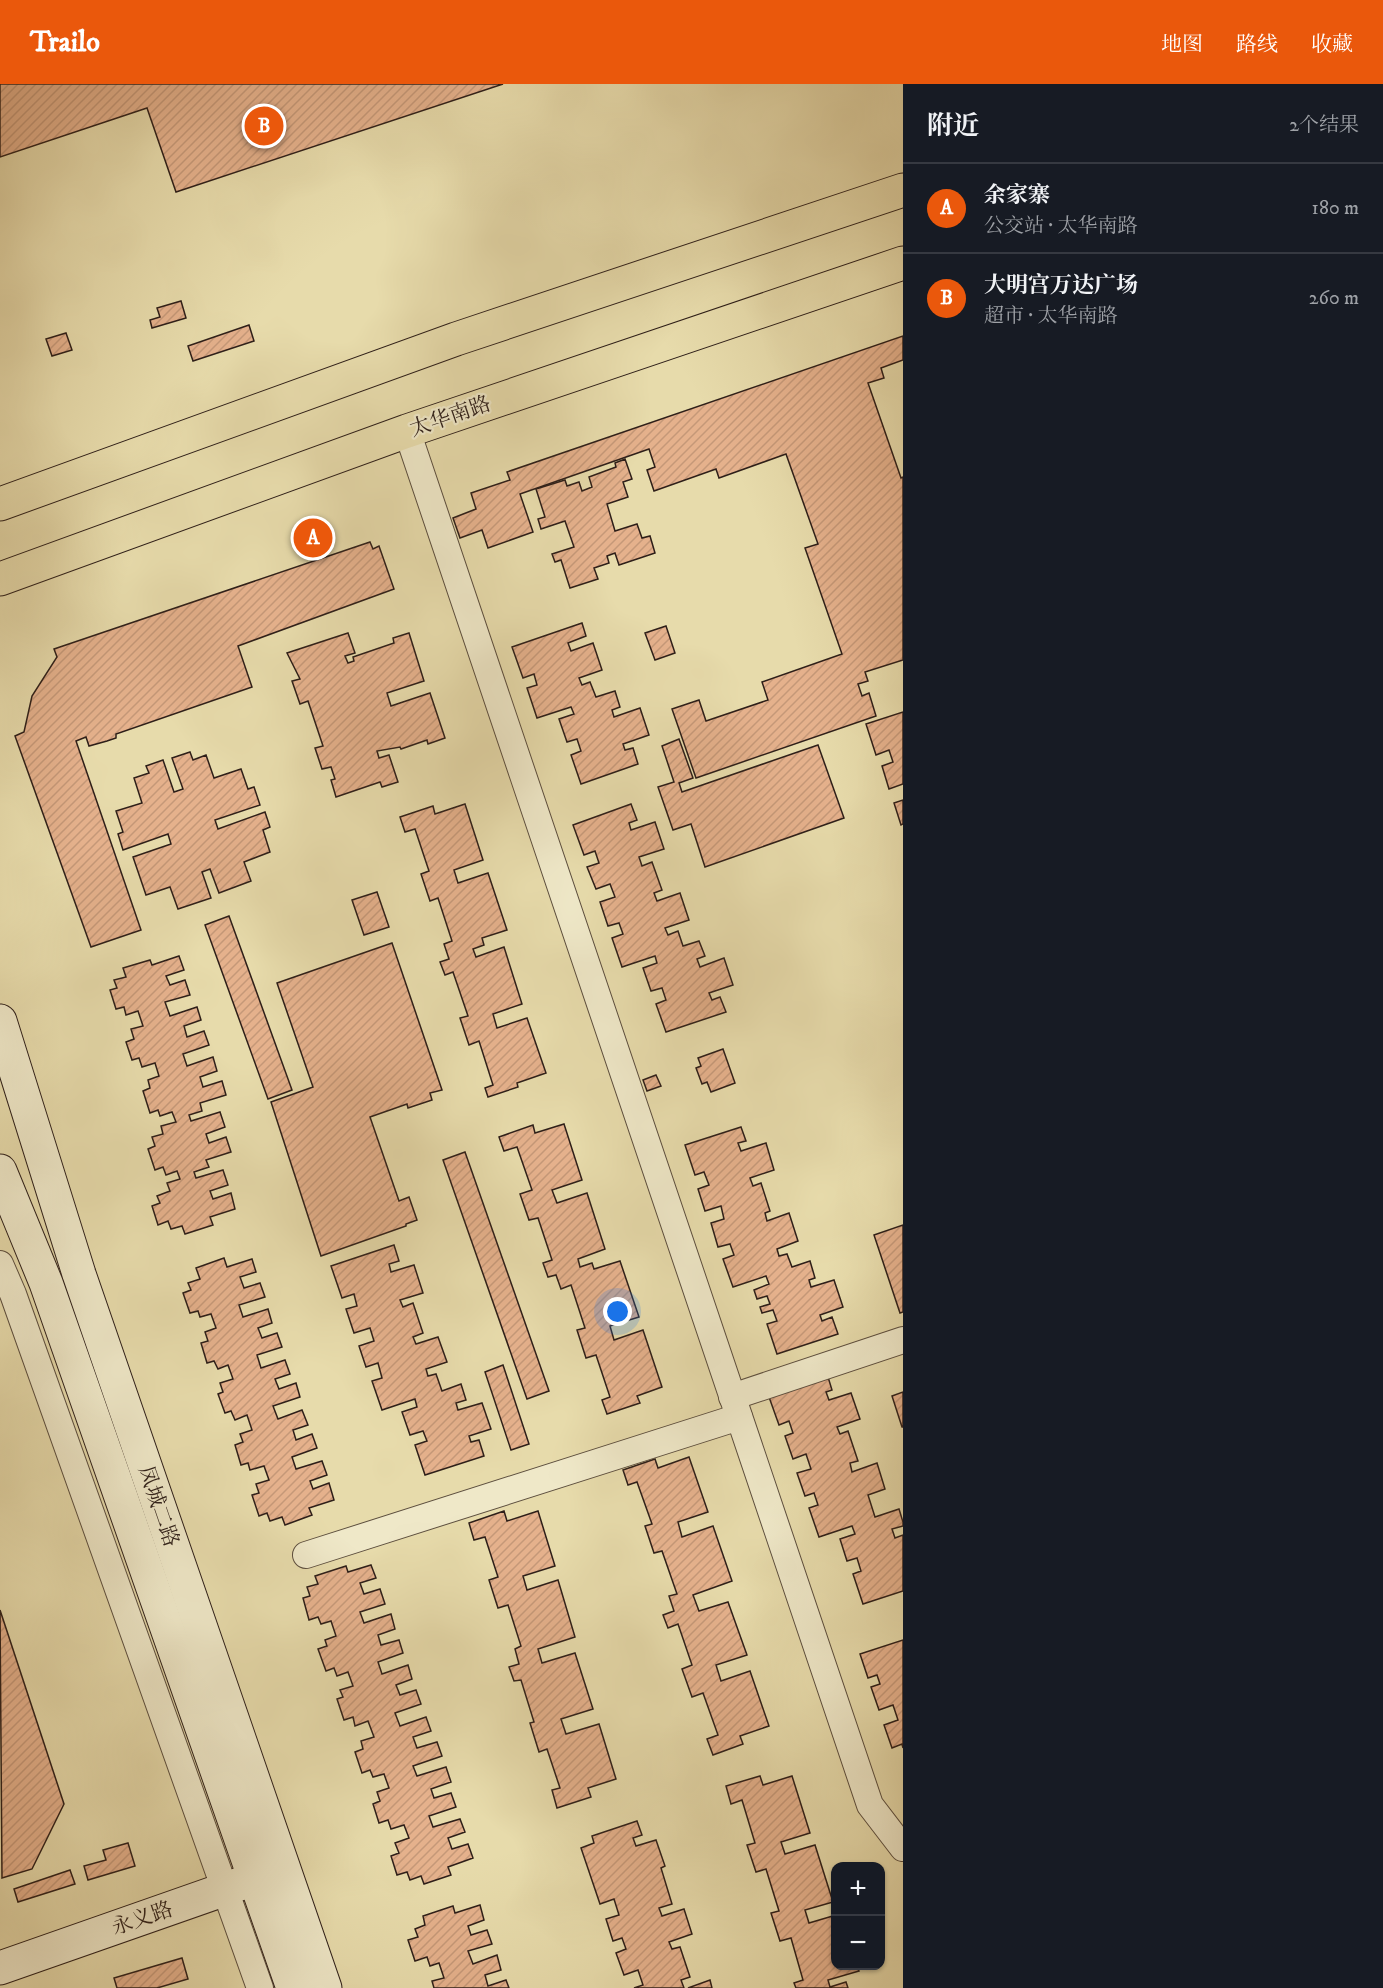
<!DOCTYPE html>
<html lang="zh">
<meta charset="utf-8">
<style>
:root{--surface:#171b24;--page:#20242c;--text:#f1f3f6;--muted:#9ea1a6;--line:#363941;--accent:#ea580c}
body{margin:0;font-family:"IM FELL DW Pica","Noto Serif SC",serif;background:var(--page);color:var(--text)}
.controls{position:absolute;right:18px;bottom:18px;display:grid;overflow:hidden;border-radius:12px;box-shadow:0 2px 4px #0004}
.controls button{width:54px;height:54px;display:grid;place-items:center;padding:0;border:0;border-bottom:2px solid var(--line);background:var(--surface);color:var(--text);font:30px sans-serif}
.you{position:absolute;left:618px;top:1228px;width:21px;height:21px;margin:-15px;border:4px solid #fff;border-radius:50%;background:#1a73e8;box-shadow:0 0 0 9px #1a73e833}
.badge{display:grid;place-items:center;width:39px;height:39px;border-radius:50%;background:var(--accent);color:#fff;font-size:20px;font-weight:700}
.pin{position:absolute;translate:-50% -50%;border:3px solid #fff;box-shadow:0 2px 6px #0006}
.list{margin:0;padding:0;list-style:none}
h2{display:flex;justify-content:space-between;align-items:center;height:78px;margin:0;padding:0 24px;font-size:26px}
h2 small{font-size:20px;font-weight:400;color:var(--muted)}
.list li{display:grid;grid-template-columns:39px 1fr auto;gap:18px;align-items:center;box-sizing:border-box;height:90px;padding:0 24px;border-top:2px solid var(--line)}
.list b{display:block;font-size:22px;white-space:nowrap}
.list p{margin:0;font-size:20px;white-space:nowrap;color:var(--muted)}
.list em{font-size:20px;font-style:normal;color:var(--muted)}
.map{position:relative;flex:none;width:903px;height:1904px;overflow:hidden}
header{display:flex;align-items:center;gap:36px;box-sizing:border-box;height:84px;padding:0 30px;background:var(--accent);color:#fff}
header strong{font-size:28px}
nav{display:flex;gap:33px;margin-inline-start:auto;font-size:21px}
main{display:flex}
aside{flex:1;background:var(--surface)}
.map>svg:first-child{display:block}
.building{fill:url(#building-hatch);stroke:#2e1f19;stroke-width:1.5}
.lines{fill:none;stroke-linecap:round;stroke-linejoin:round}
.street-casing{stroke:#5c4e3e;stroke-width:28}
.secondary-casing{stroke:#2e1f19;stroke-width:35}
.primary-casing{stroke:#2e1f19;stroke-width:35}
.street{stroke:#efe8c8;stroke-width:26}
.secondary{stroke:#efe8c8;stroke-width:33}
.primary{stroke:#e7dbab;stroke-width:33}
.labels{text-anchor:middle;stroke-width:4.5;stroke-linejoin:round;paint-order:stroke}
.street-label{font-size:21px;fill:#2e1f19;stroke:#efe8c8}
</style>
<header>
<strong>Trailo</strong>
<nav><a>地图</a><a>路线</a><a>收藏</a></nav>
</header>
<main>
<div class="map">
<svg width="903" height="1904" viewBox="0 0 903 1904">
<defs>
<pattern id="building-hatch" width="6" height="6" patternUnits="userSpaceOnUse" patternTransform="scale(1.5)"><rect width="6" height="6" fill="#e5b18c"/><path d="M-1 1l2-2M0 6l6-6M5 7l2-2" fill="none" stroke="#c59878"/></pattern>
</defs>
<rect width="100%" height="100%" fill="#e7dbab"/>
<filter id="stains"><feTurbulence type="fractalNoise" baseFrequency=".00333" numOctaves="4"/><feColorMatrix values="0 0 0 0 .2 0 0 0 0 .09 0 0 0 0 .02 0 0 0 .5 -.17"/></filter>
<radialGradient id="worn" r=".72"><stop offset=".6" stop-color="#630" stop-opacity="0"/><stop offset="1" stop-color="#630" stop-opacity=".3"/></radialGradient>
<g class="building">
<path d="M0,0H503L176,108L147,24L0,73Z"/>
<path d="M181,217L186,234L152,244L150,236L160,233L157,224Z"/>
<path d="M249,241L254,257L193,277L188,262Z"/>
<path d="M66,249L72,266L52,272L46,255Z"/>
<path d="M903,252V276L881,284L884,294L868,299L901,394L903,393V576L865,588L868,597L858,600L862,612L869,609L876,632L696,694L672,625L699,616L706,637L768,616L762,598L842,570L805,464L818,460L786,370L719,394L716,385L654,407L647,386L655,383L649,365L520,410L533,448L488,464L482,446L460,454L453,434L476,425L471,409L510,396L507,388Z"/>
<path d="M625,375L632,395L623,398L628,413L607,420L615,447L637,440L642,454L650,452L655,469L619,481L615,469L607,472L609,479L594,484L598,495L570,504L561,476L555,478L552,470L574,463L565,437L541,445L538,435L545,433L536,405L565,396L567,402L579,398L582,407L592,403L589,393L616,383L615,379Z"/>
<path d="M370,458L373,465L379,462L394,505L238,562L252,603L116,650V654L107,657L89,662L86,653L76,657L141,846L91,863L15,652L24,648L32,612L57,573L54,565Z"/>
<path d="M582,539L586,552L568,559L571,567L593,559L602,586L579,594L582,601L590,598L596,613L615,607L620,623L612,626L614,633L640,624L649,651L623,660L625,666L633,664L638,680L581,700L571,671L581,667L577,655L567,658L559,635L574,630L571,623L537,634L527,604L537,601L534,590L523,594L512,563Z"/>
<path d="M666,542L675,569L655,576L645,549Z"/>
<path d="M348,549L355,569L345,572L348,579L354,577L353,573L394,559L393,554L409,549L424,597L387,609L391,622L430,609L445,654L428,660L427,656L401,665L400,663L377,667L379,674L389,671L398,698L382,703L380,698L336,713L331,696L335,695L331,683L322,685L315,664L323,662L308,617L300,620L292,597L300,595L287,569Z"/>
<path d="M903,628V700L889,705L882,682L893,678L889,666L876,671L866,640Z"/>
<path d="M679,655L693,694L679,699L682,708L818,661L844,734L705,783L691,740L673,746L658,703L674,698L662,662Z"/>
<path d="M190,668L193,676L206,671L214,694L241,685L248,705L254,703L260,721L215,736L218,745L265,728L270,743L263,746L270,768L244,778L251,797L219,809L210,785L202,788L211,814L178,825L170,803L146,811L133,773L171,760L168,750L123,766L118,750L123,748L116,727L142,719L134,694L149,689L146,682L163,676L174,708L183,705L172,674Z"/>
<path d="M903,716V740L901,741L894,719Z"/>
<path d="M465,720L483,776L454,786L458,799L488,789L507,846L482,854L484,861L473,865L476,873L504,863L522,920L493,930L497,944L527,934L546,989L517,999L518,1003L488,1013L485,1004L493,1001L479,957L469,961L460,934L468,932L453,888L445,891L440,878L449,875L444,860L452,857L438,814L430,817L421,790L429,787L415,745L405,748L400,733L433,722L435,730Z"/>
<path d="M631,720L637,736L629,739L631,746L655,738L664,765L639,773L642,782L652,778L662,806L654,809L657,817L680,809L689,836L665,844L668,851L678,847L683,862L699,857L705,872L697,875L700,883L724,874L733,901L709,909L712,916L720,913L726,928L666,948L656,920L666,916L662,904L651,907L643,884L657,879L655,872L622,883L612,854L623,850L619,839L608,842L600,818L615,813L610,800L596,805L587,783L599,779L595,767L584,771L573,741Z"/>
<path d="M377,808L389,843L364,851L352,816Z"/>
<path d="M229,832L292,1006L268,1015L205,841Z"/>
<path d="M392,859L442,1006L430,1009L432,1016L408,1024L407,1020L370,1033L399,1117L409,1113L417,1136L406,1140V1142L321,1172L271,1018L313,1003L277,899Z"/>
<path d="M179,872L184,886L166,892L170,901L185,896L190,911L165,918L170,932L197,923L201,936L184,942L187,953L204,947L209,961L183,970L187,982L213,973L217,987L200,993L203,1003L222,997L226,1011L200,1019L202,1027L189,1031L191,1037L220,1028L225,1043L206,1050L209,1059L226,1053L231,1068L206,1076L209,1083L194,1088L196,1094L223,1086L228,1101L210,1107L213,1115L231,1109L235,1125L210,1133L213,1141L185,1150L182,1142L171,1145L168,1137L158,1141L152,1122L160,1119L157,1112L170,1107L167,1099L180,1095L177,1087L166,1091L163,1083L155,1086L148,1065L155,1062L152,1053L163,1050L161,1042L176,1038L172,1028L160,1032L158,1026L150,1029L143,1007L150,1004L148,996L159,992L155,979L142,983L139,974L132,976L126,958L134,955L131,945L143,942L138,927L126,931L124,923L116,925L110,906L117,904L114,896L126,893L123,884L150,876L152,881Z"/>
<path d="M723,965L735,999L711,1008L707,998L702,1000L696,984L701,982L698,974Z"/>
<path d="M656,991L661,1002L647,1007L643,996Z"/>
<path d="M564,1040L582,1096L552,1106L557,1119L587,1109L605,1165L578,1175L580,1183L592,1179L594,1185L620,1177L639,1233L610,1242L614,1256L643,1246L662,1303L637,1312L640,1319L607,1330L602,1316L610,1313L596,1271L586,1274L577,1246L585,1244L571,1201L561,1205L556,1191L548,1193L543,1179L552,1176L538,1134L529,1136L520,1110L532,1106L517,1063L504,1067L499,1053L533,1041L535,1049Z"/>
<path d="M741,1043L746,1057L738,1059L741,1067L766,1059L774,1086L750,1094L753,1102L761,1099L770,1127L765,1129L767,1137L789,1129L798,1157L777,1165L779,1172L787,1170L792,1183L810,1177L815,1194L809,1196L811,1203L834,1196L843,1223L820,1231L822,1237L832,1233L838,1250L777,1270L767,1240L777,1237L773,1226L762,1229L760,1223L770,1220L767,1212L757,1215L754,1206L769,1200L766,1192L733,1203L723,1175L734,1171L730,1160L718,1163L711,1139L724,1135L721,1122L705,1127L698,1105L709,1101L704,1088L695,1091L685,1061Z"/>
<path d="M465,1068L549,1307L527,1315L443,1076Z"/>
<path d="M903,1141V1228L900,1229L874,1151Z"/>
<path d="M394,1161L399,1177L389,1180L391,1188L414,1181L423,1209L400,1216L403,1223L413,1219L423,1249L413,1253L416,1260L438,1253L447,1278L426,1285L428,1292L436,1290L442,1307L461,1300L466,1316L456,1319L458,1326L482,1319L491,1345L469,1352L471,1358L479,1356L484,1372L425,1391L415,1361L427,1357L423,1347L410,1351L402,1328L417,1323L415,1315L382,1326L372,1297L382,1294L378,1279L366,1283L359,1262L374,1257L370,1244L354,1249L346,1225L357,1222L354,1210L342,1214L331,1182Z"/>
<path d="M224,1174L227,1183L252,1175L256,1188L240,1193L244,1204L260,1199L265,1213L239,1221L243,1233L268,1225L272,1239L258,1244L262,1254L277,1249L282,1263L257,1271L261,1284L285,1276L290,1290L275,1295L279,1305L296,1299L300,1313L273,1322L278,1335L302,1326L308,1341L293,1346L296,1356L312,1350L317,1364L292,1373L296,1385L322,1377L327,1391L310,1397L313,1405L329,1399L334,1416L309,1424L312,1431L285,1441L282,1433L270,1437L267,1429L259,1432L252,1411L259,1409L256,1400L269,1396L264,1382L250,1386L248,1379L241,1381L235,1361L243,1358L240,1350L252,1346L247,1331L235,1336L231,1327L225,1329L218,1310L223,1308L220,1299L233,1295L228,1281L218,1285L214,1277L207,1279L201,1259L208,1257L205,1248L216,1244L211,1230L200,1233L198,1227L190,1229L183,1209L191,1206L188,1199L200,1195L196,1184Z"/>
<path d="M503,1281L529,1360L511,1366L485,1288Z"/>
<path d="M828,1293L832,1306L826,1308L829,1316L851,1309L860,1335L837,1343L840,1350L848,1347L858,1377L850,1379L852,1388L877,1379L885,1405L868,1411L875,1433L899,1425L903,1438V1442L892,1445L895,1454L903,1451V1507L863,1520L853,1490L861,1487L857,1474L847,1477L840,1455L855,1450L852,1442L819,1453L809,1424L818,1421L814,1409L805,1412L797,1389L811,1385L806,1370L793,1375L785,1352L793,1349L789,1337L779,1341L769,1313Z"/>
<path d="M903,1308V1343H902L892,1312Z"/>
<path d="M689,1373L708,1428L678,1438L682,1453L713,1442L732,1497L693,1511L699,1527L728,1518L747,1571L716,1581L721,1597L750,1587L769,1642L740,1652L743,1660L713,1671L707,1655L718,1651L703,1609L692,1613L682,1585L692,1581L678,1540L668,1544L663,1531L674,1527L669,1512L677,1510L662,1467L654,1469L645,1442L652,1440L637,1398L628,1401L623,1386L655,1375L658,1384Z"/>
<path d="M504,1427L507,1437L538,1427L555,1482L523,1492L527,1506L558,1496L575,1553L538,1565L542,1579L575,1569L593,1625L561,1635L566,1650L599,1640L616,1695L588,1704L591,1713L557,1724L552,1706L560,1704L547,1665L539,1668L530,1639L534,1638L521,1596L514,1597L509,1583L519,1580L515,1565L521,1562L508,1521L498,1524L489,1496L498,1493L485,1453L474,1456L469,1439Z"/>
<path d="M371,1481L376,1494L360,1499L364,1510L380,1505L385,1520L360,1528L364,1539L391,1530L395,1545L378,1551L381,1561L399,1556L403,1569L378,1578L382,1590L408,1581L412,1595L396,1601L400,1611L416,1606L421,1620L395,1629L400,1642L426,1633L431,1647L413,1653L417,1664L437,1658L442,1672L413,1682L417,1692L446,1683L451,1698L431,1705L434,1714L451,1709L456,1723L429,1732L433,1743L460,1735L465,1748L448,1754L452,1765L468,1760L473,1774L448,1783L451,1791L424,1800L421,1792L410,1796L407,1788L397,1791L391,1772L399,1769L395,1759L409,1754L404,1741L391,1745L388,1736L379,1739L373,1720L380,1717L377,1708L389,1704L384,1690L373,1693L370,1686L362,1689L355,1668L363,1665L361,1657L374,1653L368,1637L355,1642L353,1633L344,1636L337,1615L343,1613L340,1606L353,1602L348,1588L337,1592L334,1584L326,1587L318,1565L327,1562L325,1556L336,1552L331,1537L321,1540L318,1533L309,1536L303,1514L310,1512L307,1503L318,1500L315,1492L346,1482L348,1488Z"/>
<path d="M0,1526L64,1720L32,1785L2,1794Z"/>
<path d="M903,1556V1664L902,1660L892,1664L884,1641L898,1636L893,1621L879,1626L871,1603L880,1600L877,1591L868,1594L860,1570Z"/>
<path d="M760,1692L763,1701L792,1692L810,1749L781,1758L785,1770L815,1761L833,1818L805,1826L809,1839L836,1831V1882H857L859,1887L828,1896L830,1903L846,1898L848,1904H796L794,1899L803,1896L791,1854L780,1857L771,1829L779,1827L766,1785L756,1788L747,1761L755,1759L742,1716L731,1720L726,1702Z"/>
<path d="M637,1737L642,1751L633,1754L636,1762L656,1756L665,1782L661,1784L672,1820L659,1824L662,1832L684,1825L692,1850L669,1858L672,1865L680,1863L690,1893L681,1896L684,1904H634L643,1901L638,1886L624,1891L616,1869L626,1865L622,1854L613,1857L606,1835L619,1831L614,1815L600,1820L581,1764L594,1759L592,1752Z"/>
<path d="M128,1759L135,1782L88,1796L84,1782L106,1776L103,1766Z"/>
<path d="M70,1786L75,1800L18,1818L14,1805Z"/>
<path d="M480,1821L484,1836L468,1842L471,1851L487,1846L492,1860L468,1867L473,1880L497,1871L501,1886L485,1891L488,1902L506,1896L509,1904H434L432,1897L444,1894L439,1879L430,1882L427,1873L415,1877L408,1856L418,1853L415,1845L425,1841L423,1832L453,1822L455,1829Z"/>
<path d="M182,1874L188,1895L157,1904H117L114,1894Z"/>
<path d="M710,1896L712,1904H688Z"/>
</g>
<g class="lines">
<defs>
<g id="street">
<path d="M407,347L870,1721L903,1764"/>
<path d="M0,1180L13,1210L260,1904"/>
<path d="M732,1313L903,1256"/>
<path d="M306,1471L739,1333"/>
</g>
<g id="secondary">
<path d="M0,937L79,1190L325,1904"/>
<path d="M0,1087L46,1199L293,1904"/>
<path d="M0,1884L277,1787"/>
</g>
<g id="primary">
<path d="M0,420L456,255L903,106"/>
<path d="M0,495L407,347L903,179"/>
</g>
</defs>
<use href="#street" class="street-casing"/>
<use href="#secondary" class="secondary-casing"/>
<use href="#primary" class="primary-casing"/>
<use href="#street" class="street"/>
<use href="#secondary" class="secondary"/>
<use href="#primary" class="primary"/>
</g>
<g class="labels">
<g class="street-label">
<text transform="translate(450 332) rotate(-19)" y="7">太华南路</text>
<text transform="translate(159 1422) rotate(71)" y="7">凤城二路</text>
<text transform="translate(142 1834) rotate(-19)" y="7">永义路</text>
</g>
</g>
<rect width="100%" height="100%" filter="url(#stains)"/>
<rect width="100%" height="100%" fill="url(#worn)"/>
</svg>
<div class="controls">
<button>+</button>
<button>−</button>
</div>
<div class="you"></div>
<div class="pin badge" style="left:313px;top:454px">A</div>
<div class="pin badge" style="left:264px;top:42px">B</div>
</div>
<aside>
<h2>附近<small>2个结果</small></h2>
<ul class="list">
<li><span class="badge">A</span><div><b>余家寨</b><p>公交站 · 太华南路</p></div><em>180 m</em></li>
<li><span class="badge">B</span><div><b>大明宫万达广场</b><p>超市 · 太华南路</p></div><em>260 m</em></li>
</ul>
</aside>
</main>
